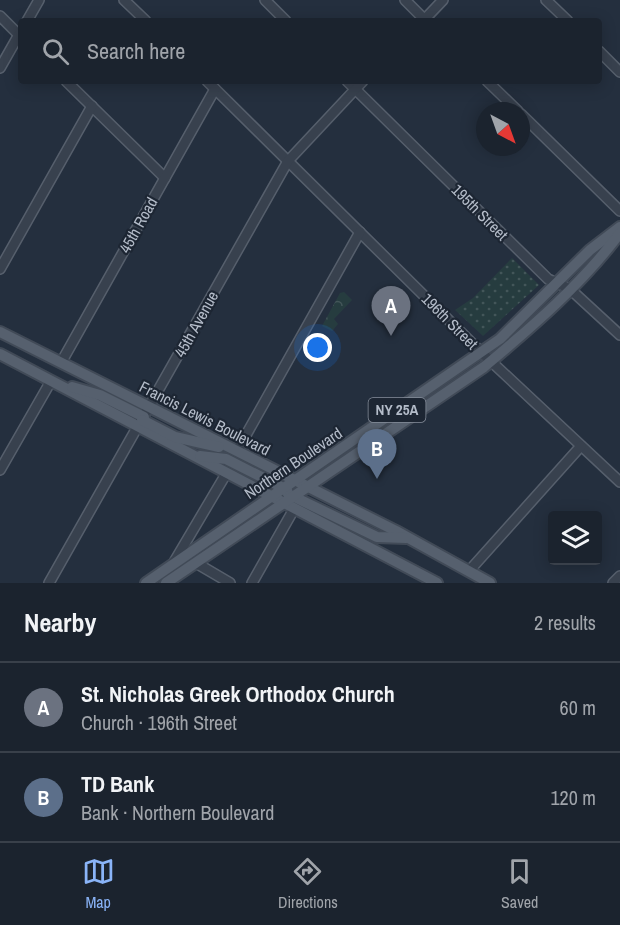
<!DOCTYPE html>
<meta charset="utf-8">
<style>
:root{--surface:#1b232e;--page:#282f3a;--text:#f1f3f6;--muted:#a0a4aa;--line:#39404a;--accent:#8ab4f8}
body{margin:0;font-family:"Archivo Narrow",sans-serif;background:var(--page);color:var(--text)}
.controls{position:absolute;right:18px;bottom:18px;display:grid;overflow:hidden;border-radius:6px;box-shadow:0 3px 15px #0003}
.controls button{width:54px;height:54px;display:grid;place-items:center;padding:0;border:0;border-bottom:2px solid var(--line);background:var(--surface);color:var(--text);font:30px sans-serif}
.compass{position:absolute;left:476px;top:102px;width:54px;height:54px;border-radius:50%;background:var(--surface);box-shadow:0 3px 15px #0003;rotate:139deg}
.you{position:absolute;left:318px;top:348px;width:21px;height:21px;margin:-15px;border:4px solid #fff;border-radius:50%;background:#1a73e8;box-shadow:0 0 0 9px #1a73e833}
.badge{display:grid;place-items:center;width:39px;height:39px;border-radius:50%;background:var(--accent);color:#fff;font-size:20px;font-weight:700}
.pin{position:absolute;translate:-50% -50px;filter:drop-shadow(0 2px 3px #0008)}
.pin::after{content:'';position:absolute;top:32px;width:21px;height:18px;background:inherit;clip-path:polygon(0 0,100% 0,50% 100%)}
.list{margin:0;padding:0;list-style:none}
h2{display:flex;justify-content:space-between;align-items:center;height:78px;margin:0;padding:0 24px;font-size:26px}
h2 small{font-size:20px;font-weight:400;color:var(--muted)}
.list li{display:grid;grid-template-columns:39px 1fr auto;gap:18px;align-items:center;box-sizing:border-box;height:90px;padding:0 24px;border-top:2px solid var(--line)}
.list b{display:block;font-size:22px;white-space:nowrap}
.list p{margin:0;font-size:20px;white-space:nowrap;color:var(--muted)}
.list em{font-size:20px;font-style:normal;color:var(--muted)}
.icon{flex:none;width:33px;height:33px;fill:none;stroke:currentColor;stroke-width:2;stroke-linecap:round;stroke-linejoin:round}
.map{position:relative;flex:none;width:620px;height:583px;overflow:hidden}
.search{position:absolute;background:var(--surface);box-shadow:0 3px 15px #0003;left:18px;right:18px;top:18px;height:66px;display:flex;align-items:center;gap:15px;box-sizing:border-box;padding:0 21px;border-radius:6px;color:var(--muted);font-size:22px}
.sheet{height:258px;background:var(--surface)}
nav{display:flex;justify-content:space-around;align-items:center;box-sizing:border-box;height:84px;border-top:2px solid var(--line);background:var(--surface);font-size:16px;color:var(--muted)}
nav a{display:grid;justify-items:center;gap:3px}
nav .on{color:var(--accent)}
.map>svg:first-child{display:block}
.grass{fill:url(#grass-dots)}
.park{fill:url(#park-crowns)}
.lines{fill:none;stroke-linecap:round;stroke-linejoin:round}
.minor-casing{stroke:#565f6c;stroke-width:12}
.major-casing{stroke:#414a57;stroke-width:14}
.minor{stroke:#38414e;stroke-width:9}
.major{stroke:#56606e;stroke-width:10}
.labels{text-anchor:middle;stroke-width:4.5;stroke-linejoin:round;paint-order:stroke}
.shield{fill:#1d2633;stroke:#878f9c;stroke-width:1.5}
.shield-label{font-size:15px;font-weight:bold;fill:#b4bcc9}
.street-label{font-size:16px;fill:#b4bcc9;stroke:#1d2633}
</style>
<div class="map">
<svg width="620" height="583" viewBox="0 0 620 583">
<defs>
<pattern id="grass-dots" width="8" height="8" patternUnits="userSpaceOnUse" patternTransform="scale(1.5)"><rect width="8" height="8" fill="#263c3f"/><path d="M2 2h.1M6 6h.1" fill="none" stroke="#435659" stroke-width="1.8" stroke-linecap="round"/></pattern>
<pattern id="park-crowns" width="20" height="18" patternUnits="userSpaceOnUse" patternTransform="scale(1.5)"><rect width="20" height="18" fill="#263c3f"/><path d="M2 6a3 3 0 1 1 6 0M12 15a3 3 0 1 1 6 0" fill="none" stroke="#435659"/></pattern>
</defs>
<rect width="100%" height="100%" fill="#242f3e"/>
<path class="grass" d="M512,258L539,285L483,336L455,310L473,298Z"/>
<path class="park" d="M344,292L352,300L334,319L338,324L332,331L322,326L340,293Z"/>
<g class="lines">
<defs>
<g id="minor">
<path d="M124,0L146,21"/>
<path d="M265,0L286,21"/>
<path d="M405,0L426,21"/>
<path d="M546,0L568,21"/>
<path d="M0,16L21,37"/>
<path d="M27,21L39,0"/>
<path d="M423,21L443,0"/>
<path d="M599,51L620,72"/>
<path d="M0,68L21,31"/>
<path d="M66,81L165,178"/>
<path d="M207,81L481,352L620,482"/>
<path d="M347,81L548,279L570,289L620,335"/>
<path d="M487,81L518,111"/>
<path d="M521,114L620,211"/>
<path d="M0,269L92,106"/>
<path d="M62,361L215,89"/>
<path d="M237,451L360,232"/>
<path d="M0,470L51,381"/>
<path d="M174,562L226,474"/>
<path d="M196,563L230,583"/>
<path d="M469,571L581,446"/>
<path d="M49,583L288,161L363,81"/>
<path d="M252,583L294,509"/>
<path d="M613,583L620,576"/>
</g>
<g id="major">
<path d="M0,332L396,531L490,583"/>
<path d="M0,354L437,583"/>
<path d="M72,387L100,395L144,417"/>
<path d="M142,420L175,437L219,447"/>
<path d="M200,456L226,459L287,490"/>
<path d="M288,494L377,537L406,538"/>
<path d="M146,583L500,339L590,250L620,227"/>
<path d="M166,583L484,367C533,326 582,284 620,233"/>
</g>
</defs>
<use href="#minor" class="minor-casing"/>
<use href="#major" class="major-casing"/>
<use href="#minor" class="minor"/>
<use href="#major" class="major"/>
</g>
<g class="labels">
<rect class="shield" x="368.5" y="398" width="57" height="24" rx="4.5"/>
<g class="shield-label">
<text x="397" y="415">NY 25A</text>
</g>
<g class="street-label">
<text transform="translate(480 212) rotate(45)" y="6">195th Street</text>
<text transform="translate(138 225) rotate(-61)" y="6">45th Road</text>
<text transform="translate(450 321) rotate(45)" y="6">196th Street</text>
<text transform="translate(196 324) rotate(-61)" y="6">45th Avenue</text>
<text transform="translate(205 418) rotate(27)" y="6">Francis Lewis Boulevard</text>
<text transform="translate(293 463) rotate(-34)" y="6">Northern Boulevard</text>
</g>
</g>
</svg>
<div class="controls">
<button><svg class="icon" aria-label="layers" viewBox="0 0 24 24"><path d="M12 4l9 5-9 5-9-5zM3 14l9 5 9-5"/></svg></button>
</div>
<svg class="compass" viewBox="-18 -18 36 36"><path d="M0-13l5 13h-10z" fill="#e53935"/><path d="M0 13l5-13h-10z" fill="#a0a4aa"/></svg>
<div class="you"></div>
<div class="pin badge" style="left:391px;top:336px;background:#6b7280">A</div>
<div class="pin badge" style="left:377px;top:479px;background:#5c6f8a">B</div>
<div class="search"><svg class="icon" aria-label="search" viewBox="0 0 24 24"><circle cx="10" cy="10" r="6"/><path d="M15 15l6 6"/></svg>Search here</div>
</div>
<section class="sheet">
<h2>Nearby<small>2 results</small></h2>
<ul class="list">
<li><span class="badge" style="background:#6b7280">A</span><div><b>St. Nicholas Greek Orthodox Church</b><p>Church · 196th Street</p></div><em>60 m</em></li>
<li><span class="badge" style="background:#5c6f8a">B</span><div><b>TD Bank</b><p>Bank · Northern Boulevard</p></div><em>120 m</em></li>
</ul>
</section>
<nav>
<a class="on"><svg class="icon" aria-label="map" viewBox="0 0 24 24"><path d="M3 6l6-2 6 2 6-2v14l-6 2-6-2-6 2zM9 4v14M15 6v14"/></svg>Map</a>
<a><svg class="icon" aria-label="directions" viewBox="0 0 24 24"><path d="M12 3l9 9-9 9-9-9zM9 14v-3h6M13 9l2 2-2 2"/></svg>Directions</a>
<a><svg class="icon" aria-label="saved" viewBox="0 0 24 24"><path d="M7 4h10v16l-5-4-5 4z"/></svg>Saved</a>
</nav>
